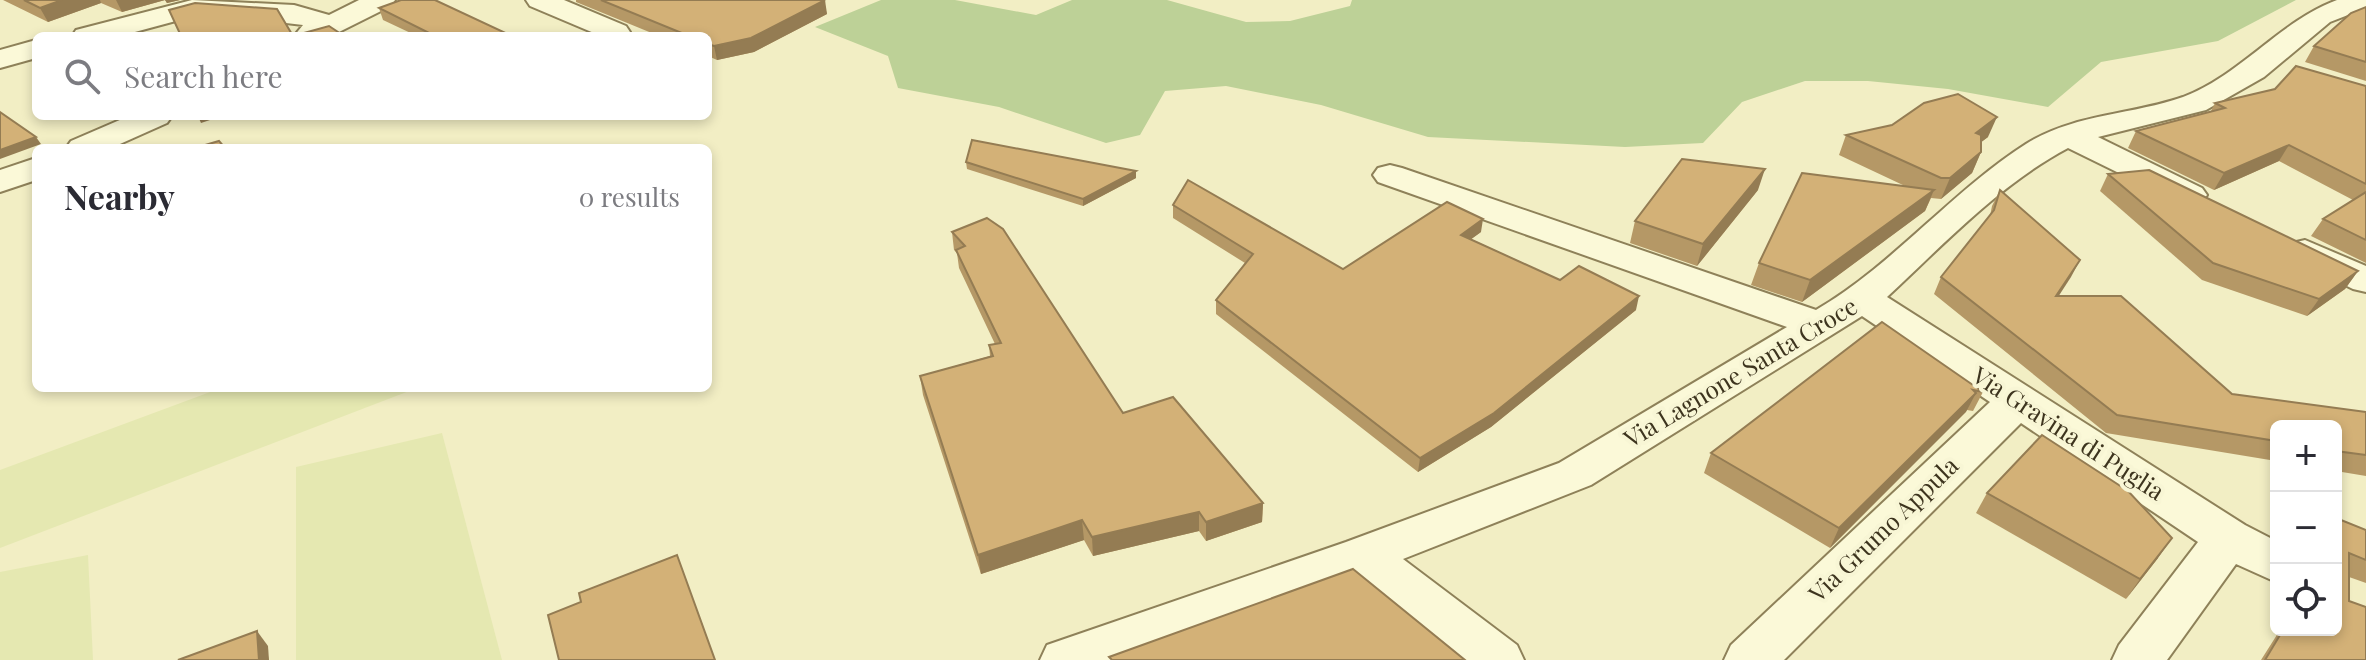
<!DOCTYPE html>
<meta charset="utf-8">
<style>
:root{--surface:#fff;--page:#f7f7f7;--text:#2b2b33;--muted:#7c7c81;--line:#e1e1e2}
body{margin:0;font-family:"Playfair Display",serif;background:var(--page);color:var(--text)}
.controls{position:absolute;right:24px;bottom:24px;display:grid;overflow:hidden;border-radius:12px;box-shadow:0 4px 12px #0003}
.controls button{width:72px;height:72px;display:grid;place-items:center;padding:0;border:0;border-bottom:2px solid var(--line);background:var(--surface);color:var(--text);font:40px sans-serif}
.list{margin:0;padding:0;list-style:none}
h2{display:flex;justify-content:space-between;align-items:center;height:104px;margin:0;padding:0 32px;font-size:34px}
h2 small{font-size:26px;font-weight:400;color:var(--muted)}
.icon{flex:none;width:44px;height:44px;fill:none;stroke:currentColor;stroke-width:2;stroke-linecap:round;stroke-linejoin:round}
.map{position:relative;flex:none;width:2366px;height:660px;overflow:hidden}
.search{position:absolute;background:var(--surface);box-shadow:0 4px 12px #0003;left:32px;top:32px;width:680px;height:88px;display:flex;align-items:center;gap:20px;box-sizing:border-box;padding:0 28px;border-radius:12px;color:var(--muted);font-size:30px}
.panel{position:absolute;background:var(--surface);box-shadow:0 4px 12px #0003;left:32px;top:144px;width:680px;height:248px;border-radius:12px}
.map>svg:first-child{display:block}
.farmland{fill:#e5e8b1}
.green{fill:#bdd197}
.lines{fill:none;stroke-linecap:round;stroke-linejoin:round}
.minor-casing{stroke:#8e8159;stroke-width:4}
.minor{fill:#fbf9d8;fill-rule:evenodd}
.wall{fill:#b59866}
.shaded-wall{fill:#947c53}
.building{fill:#d3b177;stroke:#947c53;stroke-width:2}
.labels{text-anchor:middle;stroke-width:8;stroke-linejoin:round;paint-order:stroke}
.street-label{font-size:24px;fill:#3d341e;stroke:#f8f6d5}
</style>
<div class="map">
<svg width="2366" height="660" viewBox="0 0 2366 660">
<rect width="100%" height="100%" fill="#f2eec4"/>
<g class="farmland">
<path d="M221,388H417L0,548V470Z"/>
<path d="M442,433L502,660H296V467Z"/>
<path d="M88,555L93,660H0V572Z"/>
</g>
<path class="green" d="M881,0H955L1036,15L1072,0H1167L1246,22L1290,21L1350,6L1352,0H2296L2218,41L2101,62L2048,107L1948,89L1868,81H1805L1742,102L1703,143L1625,147L1428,137L1321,105L1226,86L1165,91L1140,135L1106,143L999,107L898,88L888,56L815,27Z"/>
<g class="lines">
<defs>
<g id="minor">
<path d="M192,0L294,5L329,15L359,0H395L391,6L331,36H294L303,25L225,16L213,11L120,36H72L76,30Z"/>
<path d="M526,0H564L626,26L630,32L628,36H601L530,6Z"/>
<path d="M2337,0H2366V8L2330,22L2264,77L2206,110L2098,137L2202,188L2207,195L2202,202L2190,205L2178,202L2068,148C2000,184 1943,245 1887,297L2245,525L2276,541V582L2236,564L2167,660H2112L2119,645L2198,542L2021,423L1784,660H1724L1731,645L1990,402L1862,316L1591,485L1403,559L1517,645L1524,660H1460L1357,577L1127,660H1040L1047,645L1346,542L1559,463L1787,327L1378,182L1373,175L1378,168L1390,165L1402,168L1816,310C1893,265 1951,192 2026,144C2073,114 2132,115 2183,97C2241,75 2280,21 2337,0Z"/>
<path d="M36,40V58L0,68V50Z"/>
<path d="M129,116H172L167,123L111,148H66L71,141Z"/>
<path d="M36,158V180L0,192V170Z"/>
<path d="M2305,240L2366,266V292L2353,289L2292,259L2286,251L2292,243Z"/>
</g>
</defs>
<use href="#minor" class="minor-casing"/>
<use href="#minor" class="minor"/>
</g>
<g class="wall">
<path d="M3,0H180L167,3L165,0L122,12L101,3L48,22Z"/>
<path d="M576,0H823L827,14L754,52L717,60L708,56V36H659L576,2Z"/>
<path d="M2366,7V81L2305,62L2314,46Z"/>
<path d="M379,8L512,36H417L383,20Z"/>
<path d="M2366,86V263L2311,236L2323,219L2353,200L2279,161L2214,190L2128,148L2136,131L2211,111L2215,103Z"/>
<path d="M1846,135L1988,137L1981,142V152L1972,173L1941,199L1931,198L1925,211L1802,302L1751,285L1759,263L1905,186L1839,155Z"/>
<path d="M966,162L1136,178L1083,206L967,169Z"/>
<path d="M2108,174L2358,271L2345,289L2307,316L2202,280L2100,191Z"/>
<path d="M1758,190L1697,266L1630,243L1635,221Z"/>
<path d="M2000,190L2080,260L2058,296L2232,394L2366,412V476L2336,471V426H2276V461L2106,433L1934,294L1941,277L1990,216L1992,206Z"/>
<path d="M1173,205L1343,269L1481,232L1471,239L1560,280L1636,310L1491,427L1418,472L1216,314V300L1245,263L1173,218Z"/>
<path d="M952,232L1123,413L1263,503L1262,522L1206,541L1199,531L1093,556L1084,540L981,574L923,395L920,376L990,356L989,345L995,344L959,268L957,253L954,250Z"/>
<path d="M1882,322L1983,392L1973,411L1967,410L1830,548L1704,473L1711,453Z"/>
<path d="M1987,493L2158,558L2126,599L1976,513Z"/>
<path d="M2336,518L2366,560V583L2349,577V601L2366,660H2261L2280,630H2336Z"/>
</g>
<g class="shaded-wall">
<path d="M62,0H100L101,3L48,22L40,8Z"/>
<path d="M116,0H180L167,3L165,0L122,12Z"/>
<path d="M825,0L827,14L754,52L717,60L714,46Z"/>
<path d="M198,116H222L201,123Z"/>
<path d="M1997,117L1988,137L1967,153L1976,133Z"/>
<path d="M36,137L41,144L0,159V150Z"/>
<path d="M2289,145L2279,161L2214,190L2224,173Z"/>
<path d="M1981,152L1972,173L1941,199L1950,178Z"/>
<path d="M1765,169L1758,190L1697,266L1703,244Z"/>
<path d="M1136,171V178L1083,206V199Z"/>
<path d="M1934,190L1925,211L1802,302L1810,280Z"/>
<path d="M1483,219L1481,232L1459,248L1461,235Z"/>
<path d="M2080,260L2071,277L2047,314L2056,296Z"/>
<path d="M2358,271L2345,289L2307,316L2319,299Z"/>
<path d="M1639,296L1636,310L1491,427L1418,472L1420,458Z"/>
<path d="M1976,393L1966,412L1830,548L1839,528Z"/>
<path d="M1263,503L1262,522L1206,541V522Z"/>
<path d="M1199,512V531L1093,556L1092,537Z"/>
<path d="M1082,520L1084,540L981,574L978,555Z"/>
<path d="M2172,538L2158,558L2126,599L2140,579Z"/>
<path d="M257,631L268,646L269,660H259Z"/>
</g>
<g class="building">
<path d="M24,0H62L40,8Z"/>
<path d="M401,0H435L512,36H435L379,8Z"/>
<path d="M601,0H825L751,38L714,46L708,44V36H689Z"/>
<path d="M195,3L277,9L293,36L329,26L344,36H181L169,10Z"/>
<path d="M2366,7V62L2314,46L2351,13Z"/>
<path d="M2296,66L2366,86V184L2289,145L2224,173L2136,131L2225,108L2215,103L2275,89Z"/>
<path d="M1958,94L1997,117L1976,133L1981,135V152L1950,178H1941L1846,135L1892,125L1924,103Z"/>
<path d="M0,112L36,137L0,150Z"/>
<path d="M972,140L1136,171L1083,199L966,162Z"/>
<path d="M219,141L225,148H195Z"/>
<path d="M1682,159L1765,169L1703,244L1635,221Z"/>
<path d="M2149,170L2358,271L2319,299L2213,263L2108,174Z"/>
<path d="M1802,173L1934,190L1810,280L1759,263Z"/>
<path d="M1188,180L1343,269L1447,202L1483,219L1461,235L1560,280L1579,266L1639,296L1494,413L1420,458L1216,300L1253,254L1173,205Z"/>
<path d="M2000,190L2080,260L2056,296H2121L2232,394L2366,412V455L2336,451V426H2276V441L2117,415L1941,277L1994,210Z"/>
<path d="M2366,192V240L2323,219Z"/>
<path d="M987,218L1003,229L1123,413L1173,397L1263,503L1206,522L1199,512L1092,537L1082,520L978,555L920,376L993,356L989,345L1001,343L956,250L965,246L952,232Z"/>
<path d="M1882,322L1983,392L1973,390L1976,393L1839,528L1711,453Z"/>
<path d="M2042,435L2128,491L2172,538L2140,579L1987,493Z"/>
<path d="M2336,518L2366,530V560L2349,553V601L2366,607V660H2265L2283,630H2336Z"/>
<path d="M677,555L715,660H559L548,615L581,602L579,593Z"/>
<path d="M1353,569L1465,660H1112L1109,657Z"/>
<path d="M257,631L259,660H178Z"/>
</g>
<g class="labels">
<g class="street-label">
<text transform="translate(1741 373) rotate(-31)" y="8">Via Lagnone Santa Croce</text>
<text transform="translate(2068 434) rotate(33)" y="8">Via Gravina di Puglia</text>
<text transform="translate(1884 530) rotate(-44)" y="8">Via Grumo Appula</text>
</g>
</g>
</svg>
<div class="controls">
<button>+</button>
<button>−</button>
<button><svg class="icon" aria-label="locate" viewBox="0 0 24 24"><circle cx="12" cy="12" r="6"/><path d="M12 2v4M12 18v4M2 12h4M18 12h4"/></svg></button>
</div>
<div class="search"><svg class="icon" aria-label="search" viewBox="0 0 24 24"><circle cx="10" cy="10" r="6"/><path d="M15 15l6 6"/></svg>Search here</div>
<section class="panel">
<h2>Nearby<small>0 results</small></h2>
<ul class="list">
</ul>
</section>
</div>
